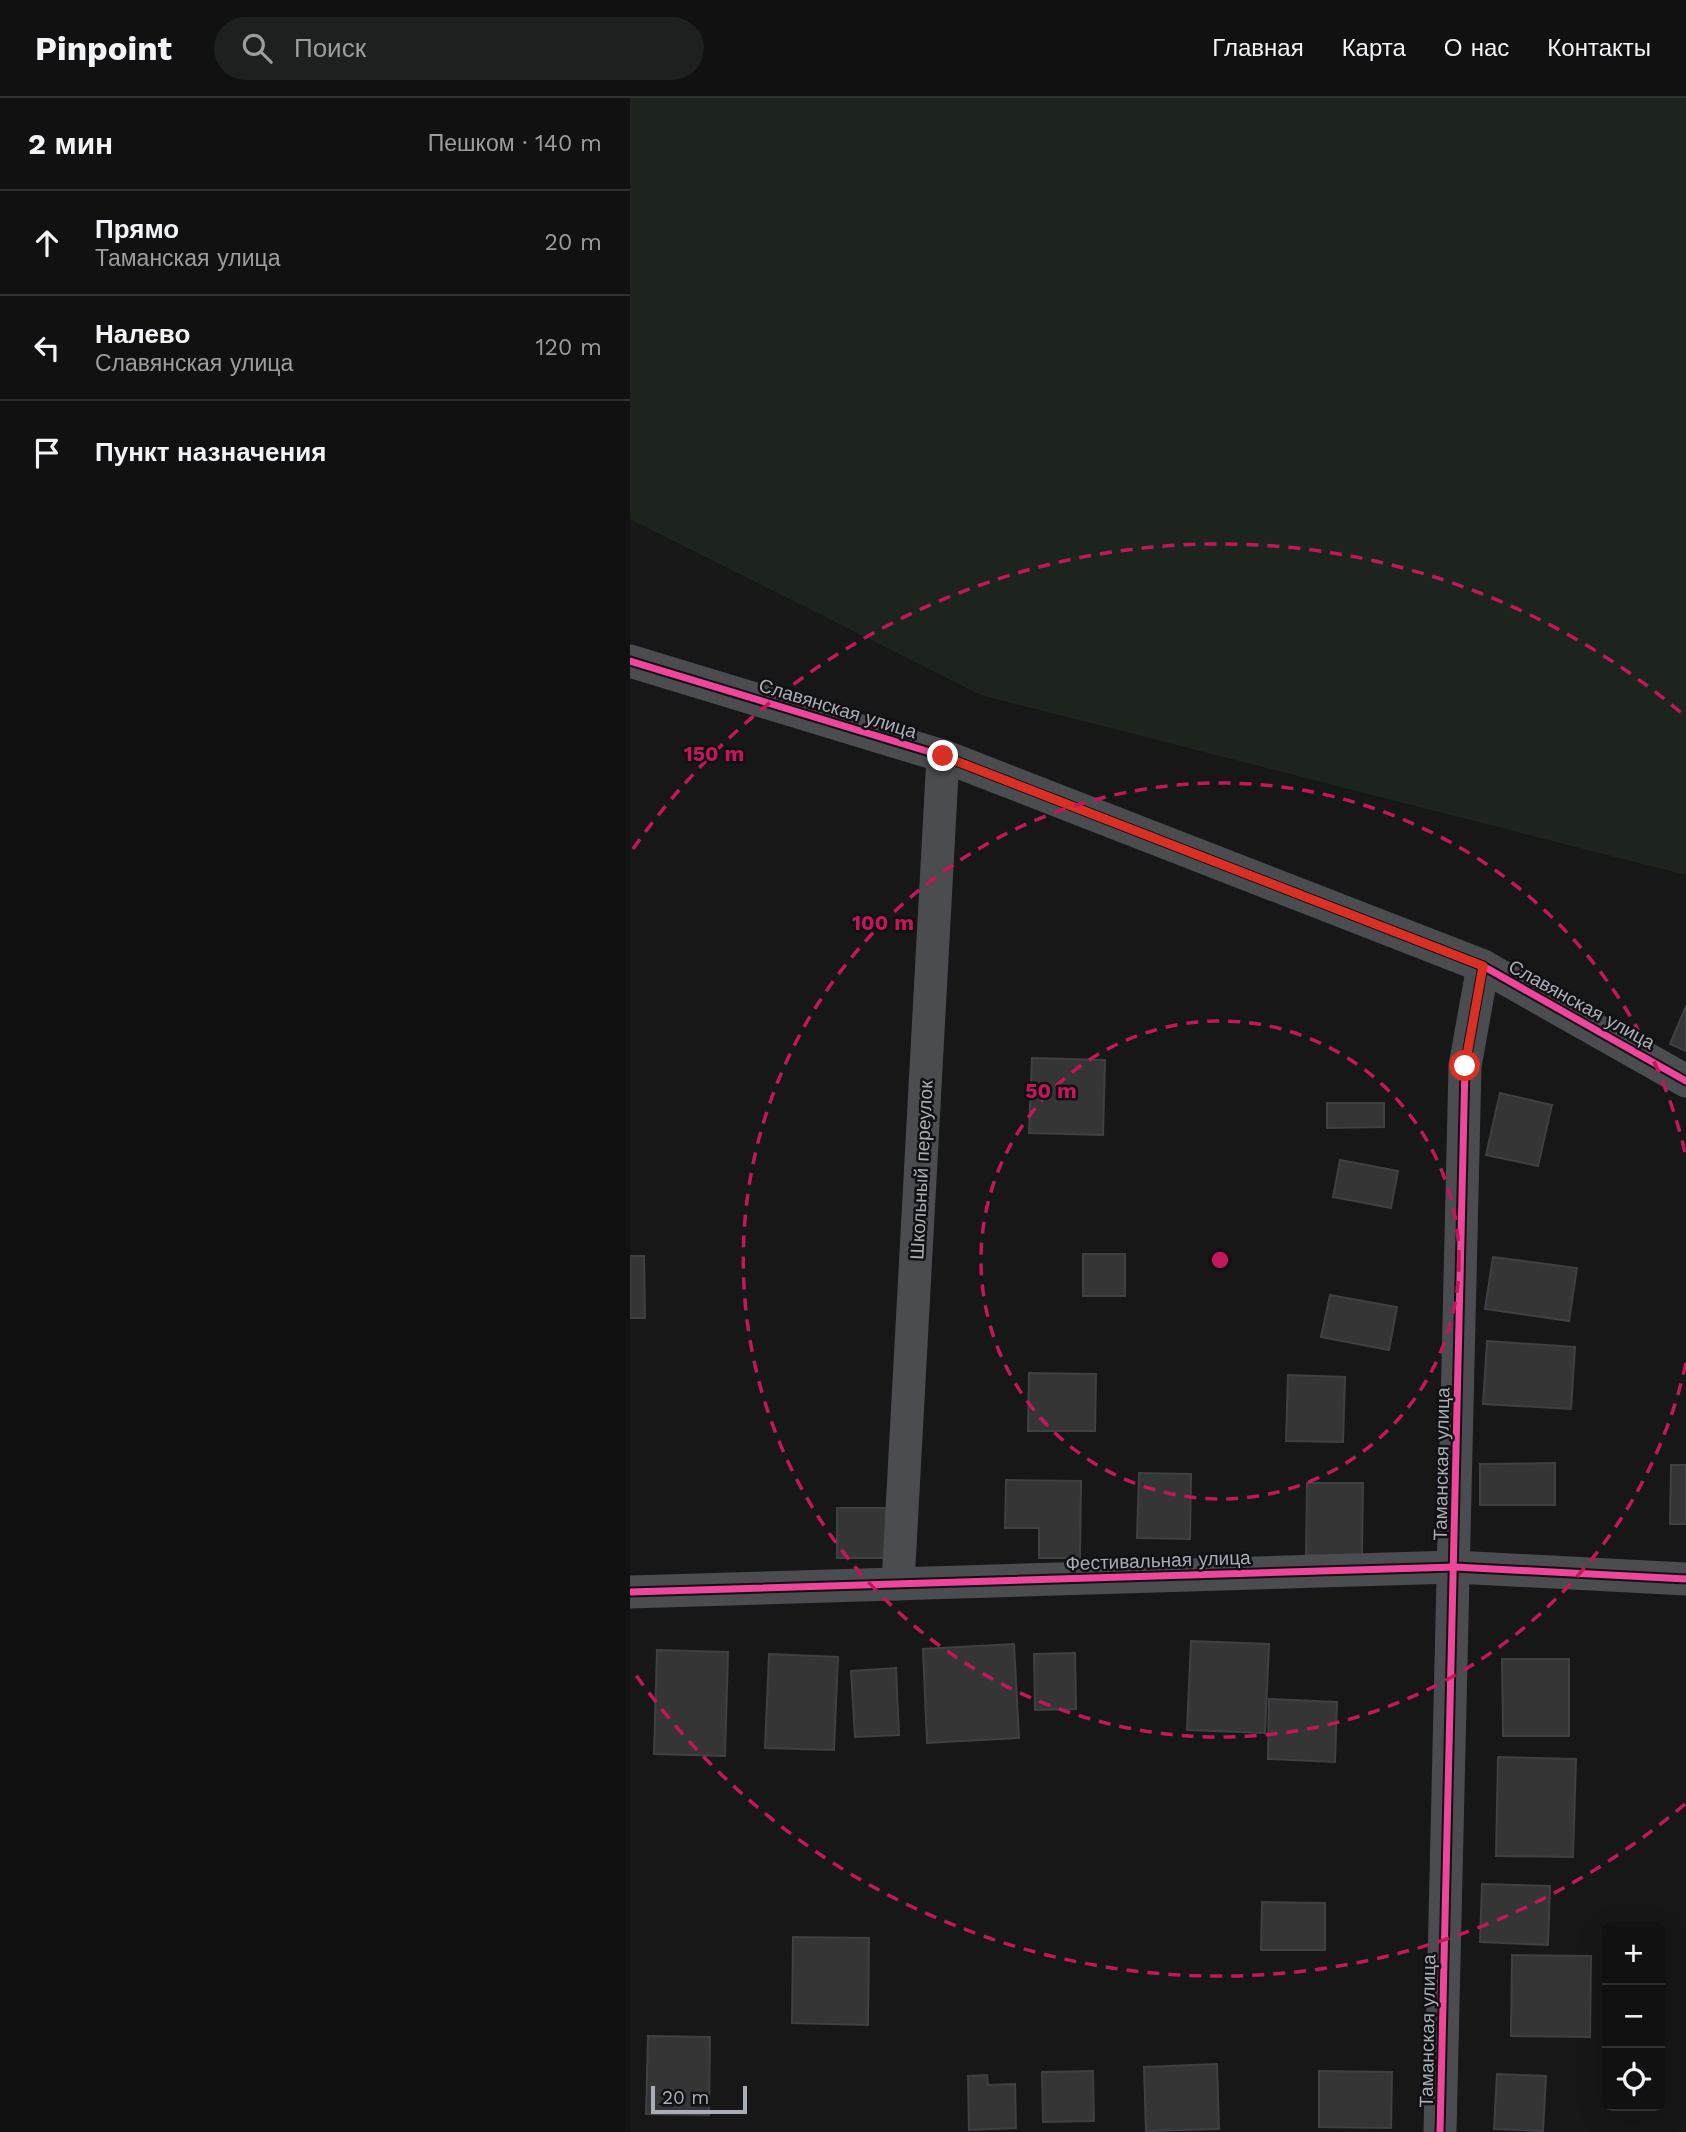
<!DOCTYPE html>
<html lang="ru">
<meta charset="utf-8">
<style>
:root{--surface:#111;--page:#1e1f1f;--text:#f1f3f6;--muted:#9c9d9f;--line:#303131}
body{margin:0;font-family:"Work Sans",sans-serif;background:var(--page);color:var(--text)}
.controls{position:absolute;right:21px;bottom:21px;display:grid;overflow:hidden;border-radius:10px;box-shadow:0 7px 28px #0002}
.controls button{width:63px;height:63px;display:grid;place-items:center;padding:0;border:0;border-bottom:2px solid var(--line);background:var(--surface);color:var(--text);font:35px sans-serif}
.scale{position:absolute;left:21px;bottom:18px;width:96px;box-sizing:border-box;padding-left:7px;border:4px solid #a8adb8;border-top:0;font-size:19px;line-height:24px;white-space:nowrap;color:#a8adb8;-webkit-text-stroke:5px #111113;paint-order:stroke}
.stop{position:absolute;width:21px;height:21px;margin:-16px;border:5px solid #d93025;border-radius:50%;background:#fff}
.stop.end{background:#d93025;border-color:#fff;box-shadow:0 2px 7px #0008}
.list{margin:0;padding:0;list-style:none}
h2{display:flex;justify-content:space-between;align-items:center;height:91px;margin:0;padding:0 28px;font-size:30px}
h2 small{font-size:23px;font-weight:400;color:var(--muted)}
.list li{display:grid;grid-template-columns:46px 1fr auto;gap:21px;align-items:center;box-sizing:border-box;height:105px;padding:0 28px;border-top:2px solid var(--line)}
.list b{display:block;font-size:26px;white-space:nowrap}
.list p{margin:0;font-size:23px;white-space:nowrap;color:var(--muted)}
.list em{font-size:23px;font-style:normal;color:var(--muted)}
.icon{flex:none;width:38px;height:38px;fill:none;stroke:currentColor;stroke-width:2;stroke-linecap:round;stroke-linejoin:round}
.map{position:relative;flex:none;width:1056px;height:2034px;overflow:hidden}
header{display:flex;align-items:center;gap:42px;box-sizing:border-box;height:98px;padding:0 35px;background:var(--surface);border-bottom:2px solid var(--line)}
header strong{font-size:33px}
nav{display:flex;gap:38px;margin-inline-start:auto;font-size:24px}
.search{width:490px;height:63px;background:var(--page);display:flex;align-items:center;gap:18px;box-sizing:border-box;padding:0 24px;border-radius:38px;color:var(--muted);font-size:26px}
main{display:flex}
aside{flex:1;background:var(--surface)}
.map>svg:first-child{display:block}
.green{fill:#1d241e}
.building{fill:#353536;stroke:#3f4043;stroke-width:2}
.lines{fill:none;stroke-linecap:round;stroke-linejoin:round}
.minor{stroke:#4b4c50;stroke-width:33}
.cycleway-casing{stroke:#111113;stroke-width:11}
.cycleway{stroke:#ed469a;stroke-width:7}
.route{stroke:#d93025;stroke-width:9}
.ring{fill:none;stroke:#c2185b;stroke-width:3.5;stroke-dasharray:12 9}
.labels{text-anchor:middle;stroke-width:5;stroke-linejoin:round;paint-order:stroke}
.street-label{font-size:19px;fill:#a8adb8;stroke:#111113}
.centre{fill:#c2185b;stroke:#111113;stroke-width:3.5}
.ring-label{font-size:21px;text-anchor:middle;font-weight:bold;fill:#c2185b;stroke:#111113;stroke-width:5;stroke-linejoin:round;paint-order:stroke}
</style>
<header>
<strong>Pinpoint</strong>
<div class="search"><svg class="icon" aria-label="search" viewBox="0 0 24 24"><circle cx="10" cy="10" r="6"/><path d="M15 15l6 6"/></svg>Поиск</div>
<nav><a>Главная</a><a>Карта</a><a>О нас</a><a>Контакты</a></nav>
</header>
<main>
<aside>
<h2>2 мин<small>Пешком · 140 m</small></h2>
<ul class="list">
<li><svg class="icon" aria-label="ahead" viewBox="0 0 24 24"><path d="M12 20V5M6 11l6-6 6 6"/></svg><div><b>Прямо</b><p>Таманская улица</p></div><em>20 m</em></li>
<li><svg class="icon" aria-label="left" viewBox="0 0 24 24"><path d="M17 20v-9H6M10 6l-5 5 5 5"/></svg><div><b>Налево</b><p>Славянская улица</p></div><em>120 m</em></li>
<li><svg class="icon" aria-label="arrive" viewBox="0 0 24 24"><path d="M6 21V4h12l-3 4 3 4H6"/></svg><div><b>Пункт назначения</b></div></li>
</ul>
</aside>
<div class="map">
<svg width="1056" height="2034" viewBox="0 0 1056 2034">
<rect width="100%" height="100%" fill="#171717"/>
<path class="green" d="M0,0H1056V777L351,597L0,421Z"/>
<g class="building">
<path d="M1056,908V953L1040,946Z"/>
<path d="M402,960L475,962L473,1037L399,1035Z"/>
<path d="M870,995L922,1007L908,1068L856,1057Z"/>
<path d="M697,1005H754V1029L697,1030Z"/>
<path d="M710,1062L768,1073L761,1110L703,1099Z"/>
<rect x="453" y="1156" width="42" height="42"/>
<path d="M0,1158H14L15,1220H0Z"/>
<path d="M863,1159L947,1170L939,1223L855,1211Z"/>
<path d="M700,1197L767,1209L759,1252L691,1239Z"/>
<path d="M857,1243L945,1249L941,1311L853,1306Z"/>
<path d="M399,1275L466,1276L465,1333H398Z"/>
<path d="M658,1277L715,1279L713,1344L656,1343Z"/>
<path d="M925,1365V1407H850V1366Z"/>
<path d="M1041,1367H1056V1426H1040Z"/>
<path d="M509,1375L561,1376L560,1441L507,1440Z"/>
<path d="M376,1382L451,1383L450,1460H409V1430H375Z"/>
<path d="M677,1385H733L732,1457H676Z"/>
<rect x="207" y="1410" width="56" height="50"/>
<path d="M561,1543L639,1546L635,1635L557,1632Z"/>
<path d="M384,1546L389,1640L297,1645L293,1551Z"/>
<path d="M27,1552L98,1554L95,1658L24,1656Z"/>
<path d="M445,1555L446,1611L405,1612L404,1556Z"/>
<path d="M139,1556L208,1559L204,1652L135,1650Z"/>
<path d="M872,1561H939V1638H873Z"/>
<path d="M266,1570L269,1637L225,1639L221,1573Z"/>
<path d="M639,1601L707,1604L705,1664L638,1661Z"/>
<path d="M868,1659L946,1661L943,1759L866,1758Z"/>
<path d="M852,1786L920,1788L918,1847L850,1844Z"/>
<path d="M632,1804L695,1805V1852H631Z"/>
<path d="M163,1839L239,1840L238,1927L162,1925Z"/>
<path d="M882,1857L961,1858L960,1939L881,1938Z"/>
<path d="M18,1938L80,1939L79,2017L16,2016Z"/>
<path d="M587,1966L589,2031L516,2033L514,1969Z"/>
<path d="M463,1973L464,2023L413,2024L412,1974Z"/>
<path d="M689,1973L762,1974L761,2030L689,2029Z"/>
<path d="M867,1976L916,1978L913,2033L864,2031Z"/>
<path d="M357,1977L358,1987L385,1986L386,2030L339,2032L338,1978Z"/>
</g>
<g class="lines">
<g class="minor">
<path d="M0,563L313,658L853,868L1056,983"/>
<path d="M268,1486L313,658"/>
<path d="M0,1494L825,1469L1056,1481"/>
<path d="M810,2034L835,968L853,868"/>
</g>
<defs>
<g id="cycleway">
<path d="M0,563L313,658L853,868L1056,983"/>
<path d="M0,1494L825,1469L1056,1481"/>
<path d="M810,2034L835,968L853,868"/>
</g>
</defs>
<use href="#cycleway" class="cycleway-casing"/>
<use href="#cycleway" class="cycleway"/>
</g>
<g class="lines">
<path class="route" d="M313,658L853,868L835,968"/>
</g>
<g class="ring">
<circle cx="590" cy="1162" r="239"/>
<path d="M1056 1265A477 477 0 1 1 1056 1059"/>
<path d="M1055 1706A716 716 0 0 1 3 1573M3 751A716 716 0 0 1 1055 618"/>
</g>
<g class="labels">
<g class="street-label">
<text transform="translate(208 610) rotate(17)" y="7">Славянская улица</text>
<text transform="translate(952 906) rotate(29)" y="7">Славянская улица</text>
<text transform="translate(291 1072) rotate(-87)" y="7">Школьный переулок</text>
<text transform="translate(811 1366) rotate(-89)" y="7">Таманская улица</text>
<text transform="translate(528 1462) rotate(-2)" y="7">Фестивальная улица</text>
<text transform="translate(797 1933) rotate(-89)" y="7">Таманская улица</text>
</g>
</g>
<circle cx="590" cy="1162" r="10" class="centre"/>
<g class="ring-label">
<text x="84" y="663">150 m</text>
<text x="253" y="832">100 m</text>
<text x="421" y="1000">50 m</text>
</g>
</svg>
<div class="controls">
<button>+</button>
<button>−</button>
<button><svg class="icon" aria-label="locate" viewBox="0 0 24 24"><circle cx="12" cy="12" r="6"/><path d="M12 2v4M12 18v4M2 12h4M18 12h4"/></svg></button>
</div>
<div class="scale">20 m</div>
<div class="stop" style="left:835px;top:968px"></div>
<div class="stop end" style="left:313px;top:658px"></div>
</div>
</main>
